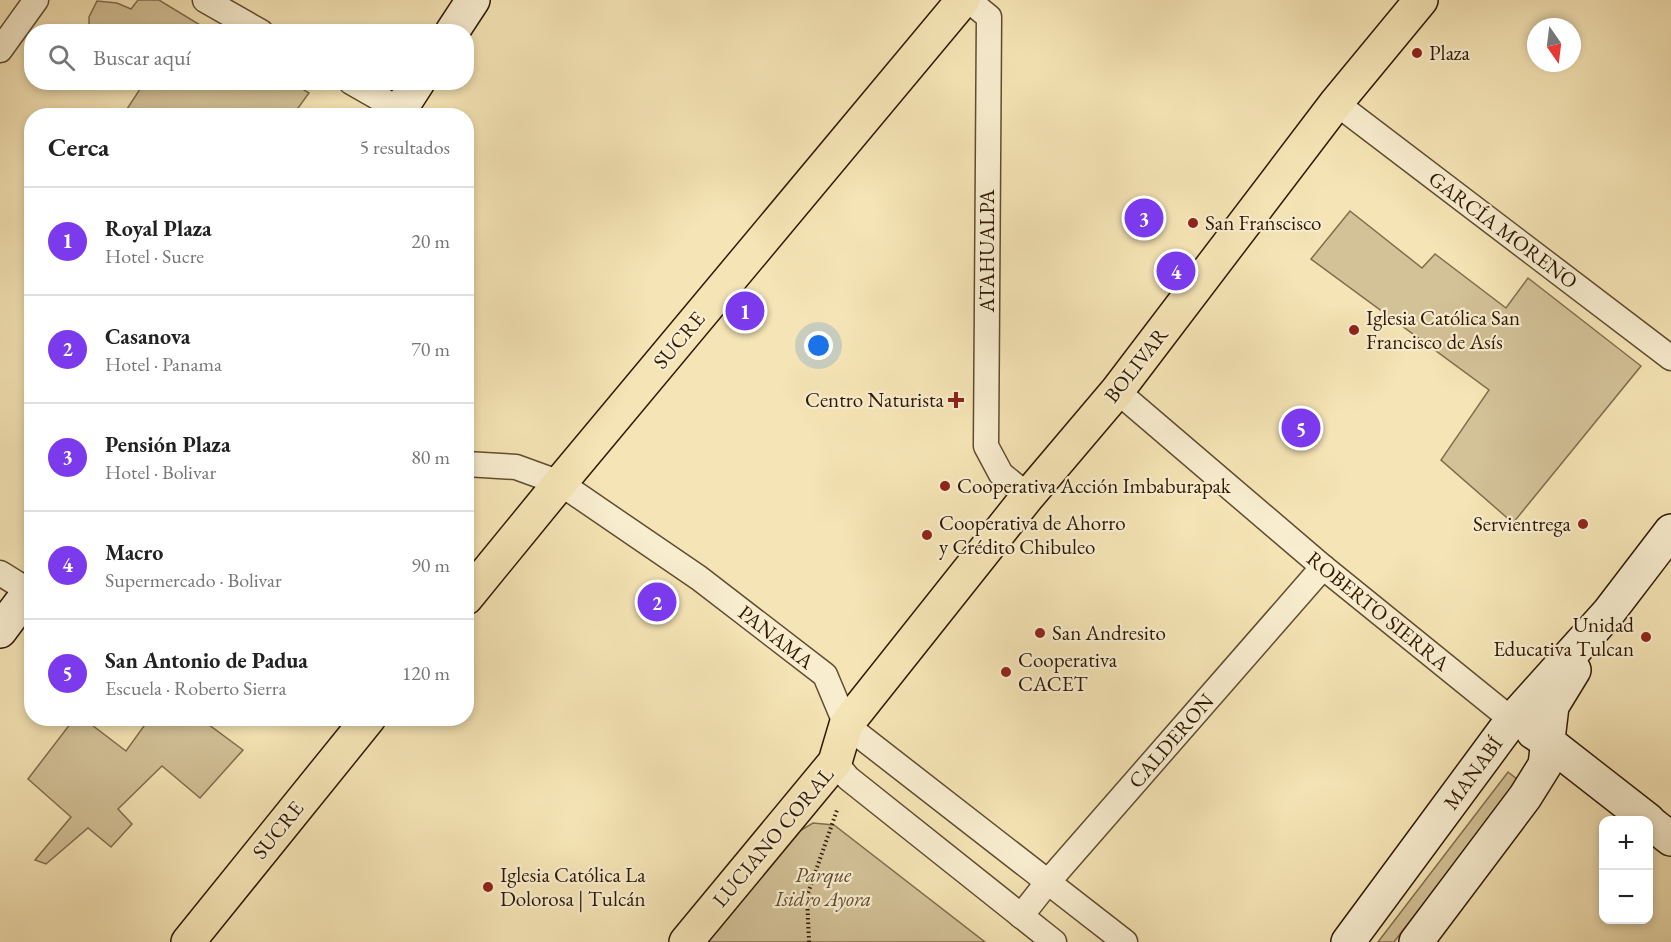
<!DOCTYPE html>
<html lang="es">
<meta charset="utf-8">
<style>
:root{--surface:#fff;--page:#f2f2f2;--text:#222;--muted:#767676;--line:#e0e0e0;--accent:#7c3aed}
body{margin:0;font-family:"EB Garamond",serif;background:var(--page);color:var(--text)}
.controls{position:absolute;right:18px;bottom:18px;display:grid;overflow:hidden;border-radius:12px;box-shadow:0 3px 9px #0003}
.controls button{width:54px;height:54px;display:grid;place-items:center;padding:0;border:0;border-bottom:2px solid var(--line);background:var(--surface);color:var(--text);font:30px sans-serif}
.compass{position:absolute;left:1527px;top:18px;width:54px;height:54px;border-radius:50%;background:var(--surface);box-shadow:0 3px 9px #0003;rotate:166deg}
.you{position:absolute;left:819px;top:346px;width:21px;height:21px;margin:-15px;border:4px solid #fff;border-radius:50%;background:#1a73e8;box-shadow:0 0 0 9px #1a73e833}
.badge{display:grid;place-items:center;width:39px;height:39px;border-radius:50%;background:var(--accent);color:#fff;font-size:20px;font-weight:700}
.pin{position:absolute;translate:-50% -50%;border:3px solid #fff;box-shadow:0 2px 6px #0006}
.list{margin:0;padding:0;list-style:none}
h2{display:flex;justify-content:space-between;align-items:center;height:78px;margin:0;padding:0 24px;font-size:26px}
h2 small{font-size:20px;font-weight:400;color:var(--muted)}
.list li{display:grid;grid-template-columns:39px 1fr auto;gap:18px;align-items:center;box-sizing:border-box;height:108px;padding:0 24px;border-top:2px solid var(--line)}
.list b{display:block;font-size:22px;white-space:nowrap}
.list p{margin:0;font-size:20px;white-space:nowrap;color:var(--muted)}
.list em{font-size:20px;font-style:normal;color:var(--muted)}
.icon{flex:none;width:33px;height:33px;fill:none;stroke:currentColor;stroke-width:2;stroke-linecap:round;stroke-linejoin:round}
.map{position:relative;flex:none;width:1671px;height:942px;overflow:hidden}
.search{position:absolute;background:var(--surface);box-shadow:0 3px 9px #0003;left:24px;top:24px;width:450px;height:66px;display:flex;align-items:center;gap:15px;box-sizing:border-box;padding:0 21px;border-radius:24px;color:var(--muted);font-size:22px}
.panel{position:absolute;background:var(--surface);box-shadow:0 3px 9px #0003;left:24px;top:108px;width:450px;height:618px;border-radius:24px}
.map>svg:first-child{display:block}
.green{fill:#d3c197;stroke:#816d4d;stroke-width:1.5}
.lines{fill:none;stroke-linecap:round;stroke-linejoin:round}
.street-casing{stroke:#604c30;stroke-width:27}
.secondary-casing{stroke:#2f1903;stroke-width:36}
.primary-casing{stroke:#2f1903;stroke-width:36}
.path{stroke:#2f1903;stroke-width:4;stroke-dasharray:1.5 3;stroke-linecap:butt}
.street{stroke:#f8edcf;stroke-width:24}
.secondary{stroke:#f8edcf;stroke-width:33}
.primary{stroke:#f5e4b5;stroke-width:33}
.poi-dot{fill:#8f2418;stroke:#f8edcf;stroke-width:2}
.labels{text-anchor:middle;stroke-width:4.5;stroke-linejoin:round;paint-order:stroke}
.poi-label{font-size:21px;fill:#2f1903;stroke:#f8edcf;text-anchor:start}
.street-label{font-size:21px;fill:#2f1903;stroke:#f8edcf}
.park-label{font-size:21px;font-style:italic;fill:#604b2f;stroke:#f8edcf}
</style>
<div class="map">
<svg width="1671" height="942" viewBox="0 0 1671 942">
<rect width="100%" height="100%" fill="#f5e4b5"/>
<filter id="stains"><feTurbulence type="fractalNoise" baseFrequency=".00333" numOctaves="4"/><feColorMatrix values="0 0 0 0 .2 0 0 0 0 .09 0 0 0 0 .02 0 0 0 .5 -.17"/></filter>
<radialGradient id="worn" r=".72"><stop offset=".6" stop-color="#630" stop-opacity="0"/><stop offset="1" stop-color="#630" stop-opacity=".3"/></radialGradient>
<g class="green">
<path d="M138,0H159L210,31H89V17L97,1L117,3L131,9Z"/>
<path d="M144,83H293L309,93L293,115L170,116L159,110L155,115H123Z"/>
<path d="M1350,211L1422,268L1435,254L1506,308L1528,278L1641,366L1513,523L1441,460L1489,390L1311,259Z"/>
<path d="M74,719H84L126,751L149,719H212L208,724L243,750L200,798L162,766L118,809L132,824L111,847L88,828L46,864L35,860L71,817L28,779Z"/>
<path d="M1508,772L1518,780L1394,942H1378Z"/>
<path d="M813,823L834,825L985,942H705L796,833Z"/>
</g>
<g class="lines">
<defs>
<g id="street">
<path d="M205,0L261,32"/>
<path d="M968,0L989,17L986,446L1001,474L1028,496"/>
<path d="M0,50L36,0"/>
<path d="M351,82L400,110"/>
<path d="M1336,103L1671,358"/>
<path d="M1117,391L1323,567L1512,720"/>
<path d="M466,464L516,467L560,483L699,578L825,675L846,725L1125,942"/>
<path d="M0,573L29,591"/>
<path d="M835,762L848,778L1054,942"/>
<path d="M1021,916L1047,883L1323,567"/>
</g>
<g id="secondary">
<path d="M452,32L473,0"/>
<path d="M396,116L418,82"/>
<path d="M0,631L32,588"/>
<path d="M1533,732L1548,742L1648,820"/>
<path d="M1648,821L1671,839"/>
<path d="M1348,942L1512,720L1609,612L1671,531"/>
<path d="M1416,942L1525,797L1545,765L1552,706L1574,670"/>
</g>
<g id="primary">
<path d="M466,598L560,483L963,0"/>
<path d="M188,942L369,718"/>
<path d="M686,942L835,762L846,725L1028,496L1117,391L1336,103L1421,0"/>
</g>
</defs>
<use href="#street" class="street-casing"/>
<use href="#secondary" class="secondary-casing"/>
<use href="#primary" class="primary-casing"/>
<path class="path" d="M809,942L807,896L837,810"/>
<use href="#street" class="street"/>
<use href="#secondary" class="secondary"/>
<use href="#primary" class="primary"/>
</g>
<g class="poi-dot">
<circle cx="1417" cy="53" r="6"/>
<circle cx="1193" cy="223" r="6"/>
<circle cx="1354" cy="330" r="6"/>
<path d="M953 391h6v6h6v6h-6v6h-6v-6h-6v-6h6z"/>
<circle cx="945" cy="486" r="6"/>
<circle cx="1583" cy="524" r="6"/>
<circle cx="927" cy="535" r="6"/>
<circle cx="1040" cy="633" r="6"/>
<circle cx="1646" cy="637" r="6"/>
<circle cx="1006" cy="672" r="6"/>
<circle cx="488" cy="887" r="6"/>
</g>
<g class="labels">
<g class="poi-label">
<text x="1429" y="60">Plaza</text>
<text x="1205" y="230">San Franscisco</text>
<text x="1366" y="325">Iglesia Católica San<tspan x="1366" dy="24">Francisco de Asís</tspan></text>
<text x="944" y="407" text-anchor="end">Centro Naturista</text>
<text x="957" y="493">Cooperativa Acción Imbaburapak</text>
<text x="939" y="530">Cooperativa de Ahorro<tspan x="939" dy="24">y Crédito Chibuleo</tspan></text>
<text x="1571" y="531" text-anchor="end">Servientrega</text>
<text x="1634" y="632" text-anchor="end">Unidad<tspan x="1634" dy="24">Educativa Tulcan</tspan></text>
<text x="1052" y="640">San Andresito</text>
<text x="1018" y="667">Cooperativa<tspan x="1018" dy="24">CACET</tspan></text>
<text x="500" y="882">Iglesia Católica La<tspan x="500" dy="24">Dolorosa | Tulcán</tspan></text>
</g>
<g class="street-label">
<text transform="translate(1503 230) rotate(37)" y="7">GARCÍA MORENO</text>
<text transform="translate(987 251) rotate(-90)" y="7">ATAHUALPA</text>
<text transform="translate(679 340) rotate(-50)" y="7">SUCRE</text>
<text transform="translate(1136 365) rotate(-52)" y="7">BOLIVAR</text>
<text transform="translate(1378 611) rotate(39)" y="7">ROBERTO SIERRA</text>
<text transform="translate(776 637) rotate(38)" y="7">PANAMA</text>
<text transform="translate(1171 741) rotate(-49)" y="7">CALDERON</text>
<text transform="translate(1473 773) rotate(-54)" y="7">MANABÍ</text>
<text transform="translate(278 830) rotate(-51)" y="7">SUCRE</text>
<text transform="translate(773 837) rotate(-50)" y="7">LUCIANO CORAL</text>
</g>
<g class="park-label">
<text x="823" y="882">Parque<tspan x="823" dy="24">Isidro Ayora</tspan></text>
</g>
</g>
<rect width="100%" height="100%" filter="url(#stains)"/>
<rect width="100%" height="100%" fill="url(#worn)"/>
</svg>
<div class="controls">
<button>+</button>
<button>−</button>
</div>
<svg class="compass" viewBox="-18 -18 36 36"><path d="M0-13l5 13h-10z" fill="#e53935"/><path d="M0 13l5-13h-10z" fill="#767676"/></svg>
<div class="you"></div>
<div class="pin badge" style="left:745px;top:311px">1</div>
<div class="pin badge" style="left:657px;top:602px">2</div>
<div class="pin badge" style="left:1144px;top:218px">3</div>
<div class="pin badge" style="left:1176px;top:271px">4</div>
<div class="pin badge" style="left:1301px;top:428px">5</div>
<div class="search"><svg class="icon" aria-label="search" viewBox="0 0 24 24"><circle cx="10" cy="10" r="6"/><path d="M15 15l6 6"/></svg>Buscar aquí</div>
<section class="panel">
<h2>Cerca<small>5 resultados</small></h2>
<ul class="list">
<li><span class="badge">1</span><div><b>Royal Plaza</b><p>Hotel · Sucre</p></div><em>20 m</em></li>
<li><span class="badge">2</span><div><b>Casanova</b><p>Hotel · Panama</p></div><em>70 m</em></li>
<li><span class="badge">3</span><div><b>Pensión Plaza</b><p>Hotel · Bolivar</p></div><em>80 m</em></li>
<li><span class="badge">4</span><div><b>Macro</b><p>Supermercado · Bolivar</p></div><em>90 m</em></li>
<li><span class="badge">5</span><div><b>San Antonio de Padua</b><p>Escuela · Roberto Sierra</p></div><em>120 m</em></li>
</ul>
</section>
</div>
